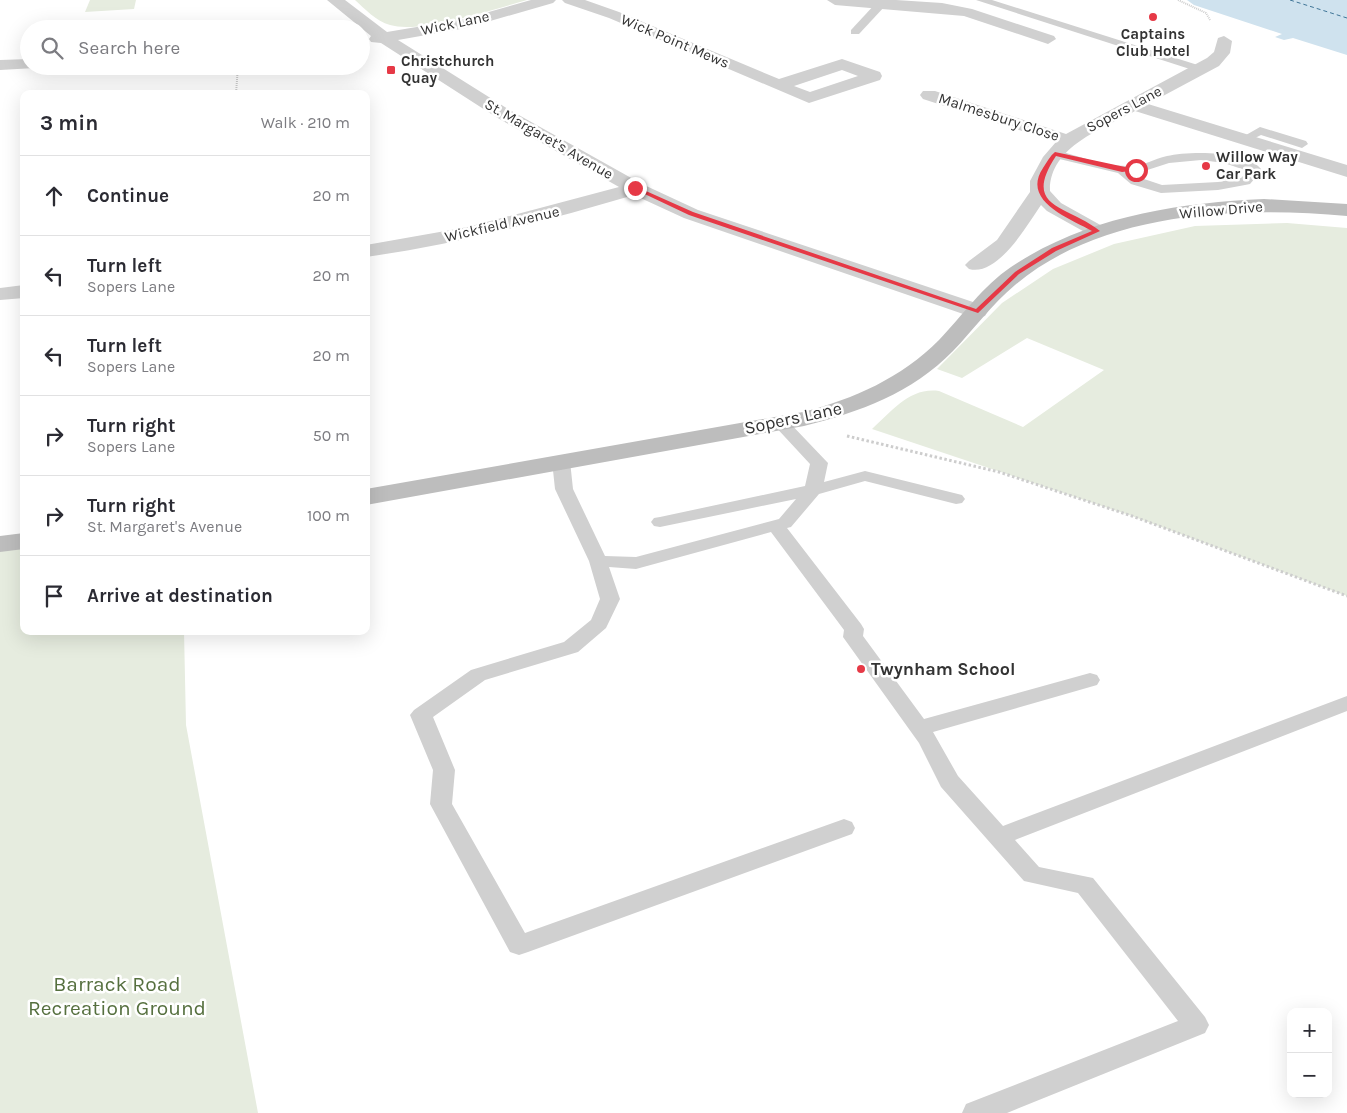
<!DOCTYPE html>
<meta charset="utf-8">
<style>
:root{--surface:#fff;--page:#f7f7f7;--text:#2b2b33;--muted:#7c7c81;--line:#e1e1e2}
body{margin:0;font-family:Karla,sans-serif;background:var(--page);color:var(--text)}
.controls{position:absolute;right:15px;bottom:15px;display:grid;overflow:hidden;border-radius:10px;box-shadow:0 5px 20px #0002}
.controls button{width:45px;height:45px;display:grid;place-items:center;padding:0;border:0;border-bottom:1px solid var(--line);background:var(--surface);color:var(--text);font:25px sans-serif}
.stop{position:absolute;width:15px;height:15px;margin:-11px;border:4px solid #e63946;border-radius:50%;background:#fff}
.stop.end{background:#e63946;border-color:#fff;box-shadow:0 1px 5px #0008}
.list{margin:0;padding:0;list-style:none}
h2{display:flex;justify-content:space-between;align-items:center;height:65px;margin:0;padding:0 20px;font-size:21px}
h2 small{font-size:16px;font-weight:400;color:var(--muted)}
.list li{display:grid;grid-template-columns:32px 1fr auto;gap:15px;align-items:center;box-sizing:border-box;height:80px;padding:0 20px;border-top:1px solid var(--line)}
.list b{display:block;font-size:19px;white-space:nowrap}
.list p{margin:0;font-size:16px;white-space:nowrap;color:var(--muted)}
.list em{font-size:16px;font-style:normal;color:var(--muted)}
.icon{flex:none;width:28px;height:28px;fill:none;stroke:currentColor;stroke-width:2;stroke-linecap:round;stroke-linejoin:round}
.map{position:relative;flex:none;width:1347px;height:1113px;overflow:hidden}
.search{position:absolute;background:var(--surface);box-shadow:0 5px 20px #0002;left:20px;top:20px;width:350px;height:55px;display:flex;align-items:center;gap:12px;box-sizing:border-box;padding:0 18px;border-radius:28px;color:var(--muted);font-size:19px}
.panel{position:absolute;background:var(--surface);box-shadow:0 5px 20px #0002;left:20px;top:90px;width:350px;height:545px;border-radius:10px}
.map>svg:first-child{display:block}
.green{fill:#e6ecdf}
.water{fill:#cfe2ee}
.lines{fill:none;stroke-linecap:round;stroke-linejoin:round}
.ferry{stroke:#3f7597;stroke-width:1;stroke-dasharray:4 3;stroke-linecap:butt}
.path-far1{stroke:#cdcdcd;stroke-width:2;stroke-dasharray:1 1;stroke-linecap:butt}
.path{stroke:#cdcdcd;stroke-width:3;stroke-dasharray:2.5 2.5;stroke-linecap:butt}
.lane{fill:#d0d0d0;fill-rule:evenodd}
.street{fill:#d0d0d0;fill-rule:evenodd}
.secondary{fill:#bdbdbd;fill-rule:evenodd}
.route{fill:#e63946}
.poi-dot{fill:#e63946;stroke:#fff;stroke-width:2}
.labels{text-anchor:middle;stroke-width:5;stroke-linejoin:round;paint-order:stroke}
.far-street-label{font-size:15px;fill:#333;stroke:#fff}
.far-poi-label{font-size:15px;font-weight:bold;fill:#333;stroke:#fff;text-anchor:start}
.street-label{font-size:18px;fill:#333;stroke:#fff}
.poi-label{font-size:18px;font-weight:bold;fill:#333;stroke:#fff;text-anchor:start}
.near-park-label{font-size:21px;fill:#56703f;stroke:#fff}
</style>
<div class="map">
<svg width="1347" height="1113" viewBox="0 0 1347 1113">
<rect width="100%" height="100%" fill="#fff"/>
<g class="green">
<path d="M90,0H136L134,9L85,12Z"/>
<path d="M355,0H527C494,9 421,34 390,25C376,21 365,9 355,0Z"/>
<path d="M1287,223L1347,228V596L1132,516L872,429C892,411 910,387 939,391L1023,427L1104,370L1027,338L962,378L937,369L1002,303L1053,269L1114,244L1195,226Z"/>
<path d="M24,541V631H184L186,725L258,1113H0V544Z"/>
</g>
<path class="water" d="M1187,0H1347V55L1293,38L1284,40L1275,37L1282,34L1194,5Z"/>
<g class="lines">
<path class="ferry" d="M1290,0L1347,18"/>
<g class="path-far1">
<path d="M1178,0L1206,13L1210,20"/>
<path d="M236,94L238,66"/>
</g>
<path class="path" d="M847,436L999,472L1132,516L1347,596"/>
<g class="lane">
<path d="M976,0H992L1204,67L1206,69L1204,71H1196Z"/>
<path d="M881,1L885,2V6L859,34H851V30L877,2Z"/>
<path d="M1260,127L1306,141L1308,144L1302,148L1261,135L1245,143L1239,139Z"/>
<path d="M1055,150C1080,156 1104,167 1130,166C1143,166 1154,159 1167,156C1189,151 1247,150 1262,170L1250,184L1245,185L1218,190L1161,193L1131,184L1118,173L1051,157L1049,154ZM1201,160L1224,163L1248,171L1241,178L1218,182L1162,185L1141,178L1135,174L1169,163Z"/>
<path d="M780,418L786,419L828,463L824,482L865,471L962,495L965,499L962,503L956,504L865,481L819,494L791,527L787,528L861,624L864,629L863,636L924,719L1090,673L1097,675L1100,680L1097,685L933,732L958,776L1003,826L1347,696V711L1015,840L1039,867L1093,878L1205,1017L1209,1025L1205,1033L1007,1113H962L966,1104L1178,1021L1078,893L1024,881L941,787L919,743L843,637L844,630L771,532L636,569L609,567L620,599L606,628L578,652L485,680L433,717L455,770L452,804L525,933L844,819L852,822L855,828L852,834L528,952L519,955L510,952L430,804L433,770L410,715L414,710L471,670L564,642L591,620L600,599L589,561L555,489L552,461L555,457H567L570,461L573,489L605,556L636,557L779,519L796,499L660,527L654,526L651,522L654,518L660,517L805,486L810,464L772,423L774,419Z"/>
</g>
<g class="street">
<path d="M327,0H345L387,32L464,19L531,0H556L553,3L466,28L398,40L508,109L642,184L698,210L985,306L988,311L985,316L977,318L969,316L684,218L634,195C546,221 457,244 366,257V245L468,227L619,187L496,117L381,43L371,42L369,39L371,36Z"/>
<path d="M562,0H585L619,12L779,79L842,59L880,72L882,76L880,80L809,103L609,18L565,3ZM842,70L858,76L810,92L794,86Z"/>
<path d="M827,0H896L942,3L972,9L1054,36L1056,39L1048,44L964,16L835,5Z"/>
<path d="M1224,36L1232,41L1230,53L1219,66L1148,104L1347,165V177L1135,111C1102,129 1049,147 1050,191L1061,203L1104,227L1107,231L1104,235L1097,237L1090,235L1047,211L1041,205C1027,225 998,277 969,269L965,265L969,261L997,240L1030,192V181L1043,157L1056,142L923,99L920,95L923,91H935L1066,134L1207,58L1214,52L1218,38Z"/>
<path d="M29,59V66L35,68L0,70V60Z"/>
<path d="M24,285V298L0,300V288Z"/>
</g>
<g class="secondary">
<path d="M1264,199L1347,204V216C1238,206 1103,211 1015,285C992,304 974,329 953,351C912,393 860,412 804,426L366,505V489L803,412C854,399 901,378 939,340C962,316 983,286 1011,267C1086,217 1176,203 1264,199Z"/>
<path d="M24,533V549L0,552V536Z"/>
</g>
</g>
<path class="route" d="M1055,152L1139,170L1122,172L1056,156C1021,209 1068,205 1100,231L1056,251L1019,274L978,313L689,215L632,188L637,187L693,212L976,309L1015,272L1052,248L1092,231C1069,218 1021,201 1043,168C1047,162 1050,156 1055,152Z"/>
<g class="poi-dot">
<circle cx="1153" cy="17" r="5"/>
<rect x="386" y="65" width="10" height="10" rx="2.5"/>
<circle cx="1206" cy="166" r="5"/>
<circle cx="861" cy="669" r="5"/>
</g>
<g class="labels">
<g class="far-street-label">
<text transform="translate(455 23) rotate(-12)" y="5">Wick Lane</text>
<text transform="translate(675 41) rotate(23)" y="5">Wick Point Mews</text>
<text transform="translate(1124 109) rotate(-28)" y="5">Sopers Lane</text>
<text transform="translate(999 117) rotate(18)" y="5">Malmesbury Close</text>
<text transform="translate(549 139) rotate(30)" y="5">St. Margaret's Avenue</text>
<text transform="translate(1221 210) rotate(-5)" y="5">Willow Drive</text>
<text transform="translate(502 224) rotate(-13)" y="5">Wickfield Avenue</text>
</g>
<g class="far-poi-label">
<text x="1153" y="39" text-anchor="middle">Captains<tspan x="1153" dy="17">Club Hotel</tspan></text>
<text x="401" y="66">Christchurch<tspan x="401" dy="17">Quay</tspan></text>
<text x="1216" y="162">Willow Way<tspan x="1216" dy="17">Car Park</tspan></text>
</g>
<g class="street-label">
<text transform="translate(793 418) rotate(-12)" y="6">Sopers Lane</text>
</g>
<g class="poi-label">
<text x="871" y="675">Twynham School</text>
</g>
<g class="near-park-label">
<text x="117" y="991">Barrack Road<tspan x="117" dy="24">Recreation Ground</tspan></text>
</g>
</g>
</svg>
<div class="controls">
<button>+</button>
<button>−</button>
</div>
<div class="stop" style="left:1136px;top:170px"></div>
<div class="stop end" style="left:635px;top:188px"></div>
<div class="search"><svg class="icon" aria-label="search" viewBox="0 0 24 24"><circle cx="10" cy="10" r="6"/><path d="M15 15l6 6"/></svg>Search here</div>
<section class="panel">
<h2>3 min<small>Walk · 210 m</small></h2>
<ul class="list">
<li><svg class="icon" aria-label="ahead" viewBox="0 0 24 24"><path d="M12 20V5M6 11l6-6 6 6"/></svg><div><b>Continue</b></div><em>20 m</em></li>
<li><svg class="icon" aria-label="left" viewBox="0 0 24 24"><path d="M17 20v-9H6M10 6l-5 5 5 5"/></svg><div><b>Turn left</b><p>Sopers Lane</p></div><em>20 m</em></li>
<li><svg class="icon" aria-label="left" viewBox="0 0 24 24"><path d="M17 20v-9H6M10 6l-5 5 5 5"/></svg><div><b>Turn left</b><p>Sopers Lane</p></div><em>20 m</em></li>
<li><svg class="icon" aria-label="right" viewBox="0 0 24 24"><path d="M7 20v-9h11M14 6l5 5-5 5"/></svg><div><b>Turn right</b><p>Sopers Lane</p></div><em>50 m</em></li>
<li><svg class="icon" aria-label="right" viewBox="0 0 24 24"><path d="M7 20v-9h11M14 6l5 5-5 5"/></svg><div><b>Turn right</b><p>St. Margaret's Avenue</p></div><em>100 m</em></li>
<li><svg class="icon" aria-label="arrive" viewBox="0 0 24 24"><path d="M6 21V4h12l-3 4 3 4H6"/></svg><div><b>Arrive at destination</b></div></li>
</ul>
</section>
</div>
